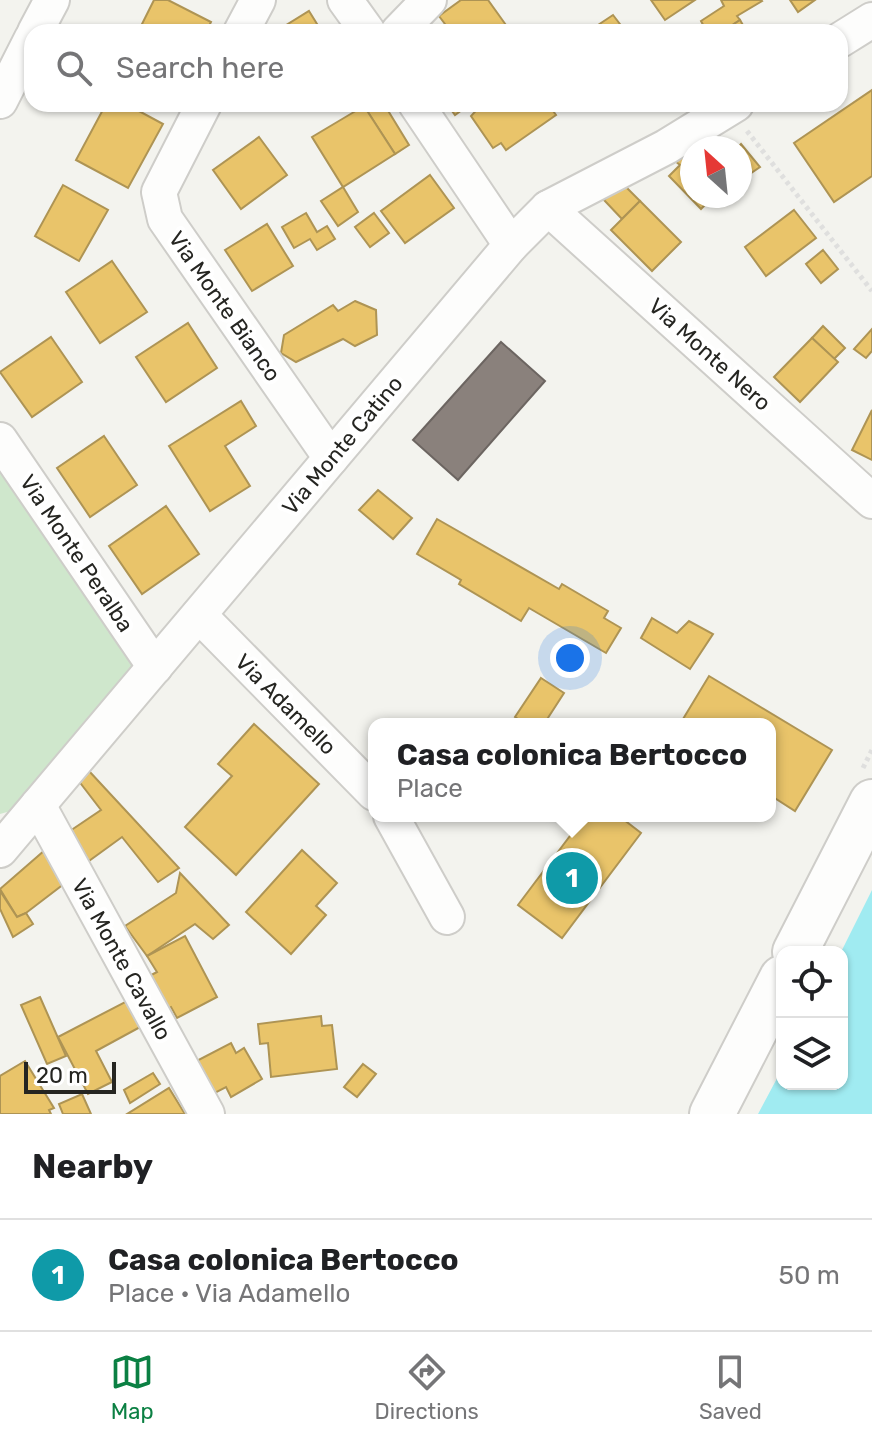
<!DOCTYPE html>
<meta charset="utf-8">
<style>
:root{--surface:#fff;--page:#f6f6f6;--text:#202124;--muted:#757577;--line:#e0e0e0;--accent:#0b8043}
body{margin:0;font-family:Rubik,sans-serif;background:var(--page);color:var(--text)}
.controls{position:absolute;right:24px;bottom:24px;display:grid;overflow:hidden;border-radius:16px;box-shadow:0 2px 6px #0004}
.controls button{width:72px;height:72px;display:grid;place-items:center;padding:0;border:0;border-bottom:2px solid var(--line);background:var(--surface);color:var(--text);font:40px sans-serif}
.compass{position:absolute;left:680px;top:136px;width:72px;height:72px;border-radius:50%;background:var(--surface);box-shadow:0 2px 6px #0004;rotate:333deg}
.scale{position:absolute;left:24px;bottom:20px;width:92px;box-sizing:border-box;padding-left:8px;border:4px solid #252521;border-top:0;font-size:22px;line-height:28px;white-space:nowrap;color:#252521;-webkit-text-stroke:6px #fff;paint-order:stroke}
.you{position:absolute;left:570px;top:658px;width:28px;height:28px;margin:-20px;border:6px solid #fff;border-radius:50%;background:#1a73e8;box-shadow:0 0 0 12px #1a73e833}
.badge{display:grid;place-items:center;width:52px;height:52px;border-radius:50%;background:var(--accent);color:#fff;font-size:26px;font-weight:700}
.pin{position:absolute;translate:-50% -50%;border:4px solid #fff;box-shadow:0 2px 8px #0006}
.popup{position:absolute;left:368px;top:718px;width:408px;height:104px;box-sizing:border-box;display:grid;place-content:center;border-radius:16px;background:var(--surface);filter:drop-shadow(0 2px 6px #0005);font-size:26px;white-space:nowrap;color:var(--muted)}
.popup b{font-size:30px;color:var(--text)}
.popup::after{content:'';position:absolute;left:50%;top:100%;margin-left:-16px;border:16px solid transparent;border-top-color:var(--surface)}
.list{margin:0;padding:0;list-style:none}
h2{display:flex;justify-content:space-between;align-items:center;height:104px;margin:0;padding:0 32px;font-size:34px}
h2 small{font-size:26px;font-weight:400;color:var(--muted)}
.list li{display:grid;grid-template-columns:52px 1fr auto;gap:24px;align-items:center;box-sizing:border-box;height:112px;padding:0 32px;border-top:2px solid var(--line)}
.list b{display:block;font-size:30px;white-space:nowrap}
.list p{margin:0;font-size:26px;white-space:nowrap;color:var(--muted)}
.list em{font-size:26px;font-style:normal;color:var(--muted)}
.icon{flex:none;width:44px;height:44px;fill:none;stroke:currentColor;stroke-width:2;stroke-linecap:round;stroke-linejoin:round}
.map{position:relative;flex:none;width:872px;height:1114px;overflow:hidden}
.search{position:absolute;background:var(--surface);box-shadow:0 2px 6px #0004;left:24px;right:24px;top:24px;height:88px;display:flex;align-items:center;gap:20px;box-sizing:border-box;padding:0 28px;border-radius:24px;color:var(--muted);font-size:30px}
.sheet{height:216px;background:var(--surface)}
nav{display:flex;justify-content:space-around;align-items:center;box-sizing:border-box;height:112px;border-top:2px solid var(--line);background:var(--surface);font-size:22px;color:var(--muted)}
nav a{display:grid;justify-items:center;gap:4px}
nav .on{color:var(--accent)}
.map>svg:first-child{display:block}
.green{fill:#cfe7cc}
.water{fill:#a0ebf1}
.homes{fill:#e9c46a;stroke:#ae9454;stroke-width:2}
.industry{fill:#8a817c;stroke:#6c6561;stroke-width:2}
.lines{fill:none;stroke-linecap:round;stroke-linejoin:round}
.minor-casing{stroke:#cecdc9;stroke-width:38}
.primary-casing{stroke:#cecdc9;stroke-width:48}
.path{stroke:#dfdfde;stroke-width:5;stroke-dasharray:4 4;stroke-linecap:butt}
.minor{stroke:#fdfdfc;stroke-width:34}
.primary{stroke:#fdfdfc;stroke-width:44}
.labels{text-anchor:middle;stroke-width:8;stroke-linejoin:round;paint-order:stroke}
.street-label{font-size:22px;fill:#252521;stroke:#fff}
</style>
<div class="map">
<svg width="872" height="1114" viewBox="0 0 872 1114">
<rect width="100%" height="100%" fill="#f3f3ee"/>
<path class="green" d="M0,458L133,661L130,671L14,810L0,814Z"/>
<path class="water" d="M872,890V1114H758L782,1069V1084H842L841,952Z"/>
<g class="homes">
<path d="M154,0H168L211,22L206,32H138Z"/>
<path d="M461,0H488L511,32H451L439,16Z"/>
<path d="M651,0H695L665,20Z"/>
<path d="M721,0H761L762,1L737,16L740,20L722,32H707L701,21L724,6Z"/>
<path d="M790,0H815L798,12Z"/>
<path d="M309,11L322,32H275Z"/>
<path d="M613,15L626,32H598L595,27Z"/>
<path d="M740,20L747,32H722Z"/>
<path d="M872,90V176L834,202L794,143Z"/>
<path d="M106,104H126L163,124L128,188L76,160Z"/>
<path d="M367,104H384L409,145L395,154L364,106Z"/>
<path d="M447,104H470L455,115Z"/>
<path d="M482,104H548L556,115L506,150L501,143L493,148L471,116Z"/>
<path d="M364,106L395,154L343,187L312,137Z"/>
<path d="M259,137L287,175L241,209L213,170Z"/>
<path d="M741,144L760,167L741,180L740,148H737Z"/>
<path d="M688,148L692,152V196H714L701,209L669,176L680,165L675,161Z"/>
<path d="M430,175L454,208L405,243L381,211Z"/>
<path d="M622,183L640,201L622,219L604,200Z"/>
<path d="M63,185L108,210L79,261L35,236Z"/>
<path d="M343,187L358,212L338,226L321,201Z"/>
<path d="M640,201L681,242L652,271L611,230Z"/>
<path d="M794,210L816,238L766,276L745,247Z"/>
<path d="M306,213L317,232L327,226L335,239L317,250L310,239L294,248L282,227Z"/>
<path d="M374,213L389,233L370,247L355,227Z"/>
<path d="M267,224L293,266L252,291L225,250Z"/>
<path d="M823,250L838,269L821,283L806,264Z"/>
<path d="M112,261L147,312L100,343L66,292Z"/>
<path d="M355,301L376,310L377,335L355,346L343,339L296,362L281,353L284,335L333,305L338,311Z"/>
<path d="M188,323L217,368L166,402L136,357Z"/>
<path d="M823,326L845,348L834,359L812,338Z"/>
<path d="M872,329V351L866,358L854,349Z"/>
<path d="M51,337L82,382L32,417L0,372Z"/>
<path d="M812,338L838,362L800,402L774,377Z"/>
<path d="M241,401L256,426L225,446L250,486L210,511L169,446Z"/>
<path d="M872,410V460L852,450Z"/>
<path d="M104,436L137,485L90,517L57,468Z"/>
<path d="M378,490L412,518L393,539L359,510Z"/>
<path d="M166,506L199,554L142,594L109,546Z"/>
<path d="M437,519L559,589L562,584L608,611L604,618L621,628L606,653L529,608L521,621L459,584L461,580L417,554Z"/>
<path d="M652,618L677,633L689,621L713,634L690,669L641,638Z"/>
<path d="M709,676L832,750L795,811L770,795V724H680Z"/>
<path d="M541,678L564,693L544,724H526L515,717Z"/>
<path d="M254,724L319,784L236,875L185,827L232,776L218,764Z"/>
<path d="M89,771L179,868L158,882L122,837L82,866L64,835L101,810L78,780Z"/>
<path d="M585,816H619L641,833L562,938L518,905Z"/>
<path d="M45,850L69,880L26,913L17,917L0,889Z"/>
<path d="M302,850L337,883L316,906L326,915L291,954L246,912Z"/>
<path d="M180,873L229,925L213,939L195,924L147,956L125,926L176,893Z"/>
<path d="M0,891L17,917L26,913L33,924L13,937L0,909Z"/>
<path d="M185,936L217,997L177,1018L171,1007L155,1015L138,982L157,972L147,956Z"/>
<path d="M40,997L66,1056L47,1064L21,1005Z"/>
<path d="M129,1000L142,1026L96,1051L112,1082L88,1094L58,1037Z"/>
<path d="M321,1016L322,1026L332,1025L337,1069L271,1077L268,1043L260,1044L258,1024Z"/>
<path d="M231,1043L236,1053L244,1048L262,1079L231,1097L226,1087L205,1098L187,1066Z"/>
<path d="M25,1061L54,1108L49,1110L51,1114H0V1076Z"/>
<path d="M363,1064L376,1074L357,1097L344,1087Z"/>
<path d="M153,1073L160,1084L130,1103L124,1090Z"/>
<path d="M169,1088L185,1114H127Z"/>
<path d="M82,1094L91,1114H63L59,1104Z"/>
</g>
<path class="industry" d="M501,342L545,381L458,480L413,440Z"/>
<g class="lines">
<defs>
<g id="minor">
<path d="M345,0L368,32"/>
<path d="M35,32L52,0"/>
<path d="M241,32L258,0"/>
<path d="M398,32L429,0"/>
<path d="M840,40L872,20"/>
<path d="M0,101L32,38"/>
<path d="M204,104L159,192L165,219L331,458"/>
<path d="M416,104L511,245"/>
<path d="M548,208L872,501"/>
<path d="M0,440L155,667"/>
<path d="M199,615L374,793"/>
<path d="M38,805L207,1114"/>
<path d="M391,816L447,917"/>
<path d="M0,850L511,245L548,208L666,147L736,104"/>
</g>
<g id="primary">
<path d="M795,952L872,802"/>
<path d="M712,1114L782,978"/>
</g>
</defs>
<use href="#minor" class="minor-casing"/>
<use href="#primary" class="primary-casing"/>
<g class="path">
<path d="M747,131L872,291"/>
<path d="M863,768L872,750"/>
</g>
<use href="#minor" class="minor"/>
<use href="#primary" class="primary"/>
</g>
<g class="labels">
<g class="street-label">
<text transform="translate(225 306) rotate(55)" y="8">Via Monte Bianco</text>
<text transform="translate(710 354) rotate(42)" y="8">Via Monte Nero</text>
<text transform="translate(342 445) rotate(-50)" y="8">Via Monte Catino</text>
<text transform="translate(77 553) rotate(56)" y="8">Via Monte Peralba</text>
<text transform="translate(286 704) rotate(45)" y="8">Via Adamello</text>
<text transform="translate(122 959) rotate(61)" y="8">Via Monte Cavallo</text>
</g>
</g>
</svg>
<div class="controls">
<button><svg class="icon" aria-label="locate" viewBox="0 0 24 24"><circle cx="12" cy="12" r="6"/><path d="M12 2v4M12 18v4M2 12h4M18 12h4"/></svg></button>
<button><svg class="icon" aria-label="layers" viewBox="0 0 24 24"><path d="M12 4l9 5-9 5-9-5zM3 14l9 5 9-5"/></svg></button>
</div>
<svg class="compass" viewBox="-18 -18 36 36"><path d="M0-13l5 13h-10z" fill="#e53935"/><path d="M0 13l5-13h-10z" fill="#757577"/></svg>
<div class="scale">20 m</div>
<div class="you"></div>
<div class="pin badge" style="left:572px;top:878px;background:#0f9aa8">1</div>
<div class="popup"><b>Casa colonica Bertocco</b>Place</div>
<div class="search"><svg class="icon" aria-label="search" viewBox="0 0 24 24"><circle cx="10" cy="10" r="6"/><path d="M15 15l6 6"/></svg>Search here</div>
</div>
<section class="sheet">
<h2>Nearby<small></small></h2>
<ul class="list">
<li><span class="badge" style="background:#0f9aa8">1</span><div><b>Casa colonica Bertocco</b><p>Place · Via Adamello</p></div><em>50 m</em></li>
</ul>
</section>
<nav>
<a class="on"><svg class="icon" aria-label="map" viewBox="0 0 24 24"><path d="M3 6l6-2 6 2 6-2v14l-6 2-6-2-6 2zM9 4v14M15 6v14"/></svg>Map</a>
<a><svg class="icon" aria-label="directions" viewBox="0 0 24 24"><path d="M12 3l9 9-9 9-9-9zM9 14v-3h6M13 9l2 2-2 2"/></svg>Directions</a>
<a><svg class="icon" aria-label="saved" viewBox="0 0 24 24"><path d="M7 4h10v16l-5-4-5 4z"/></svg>Saved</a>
</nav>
